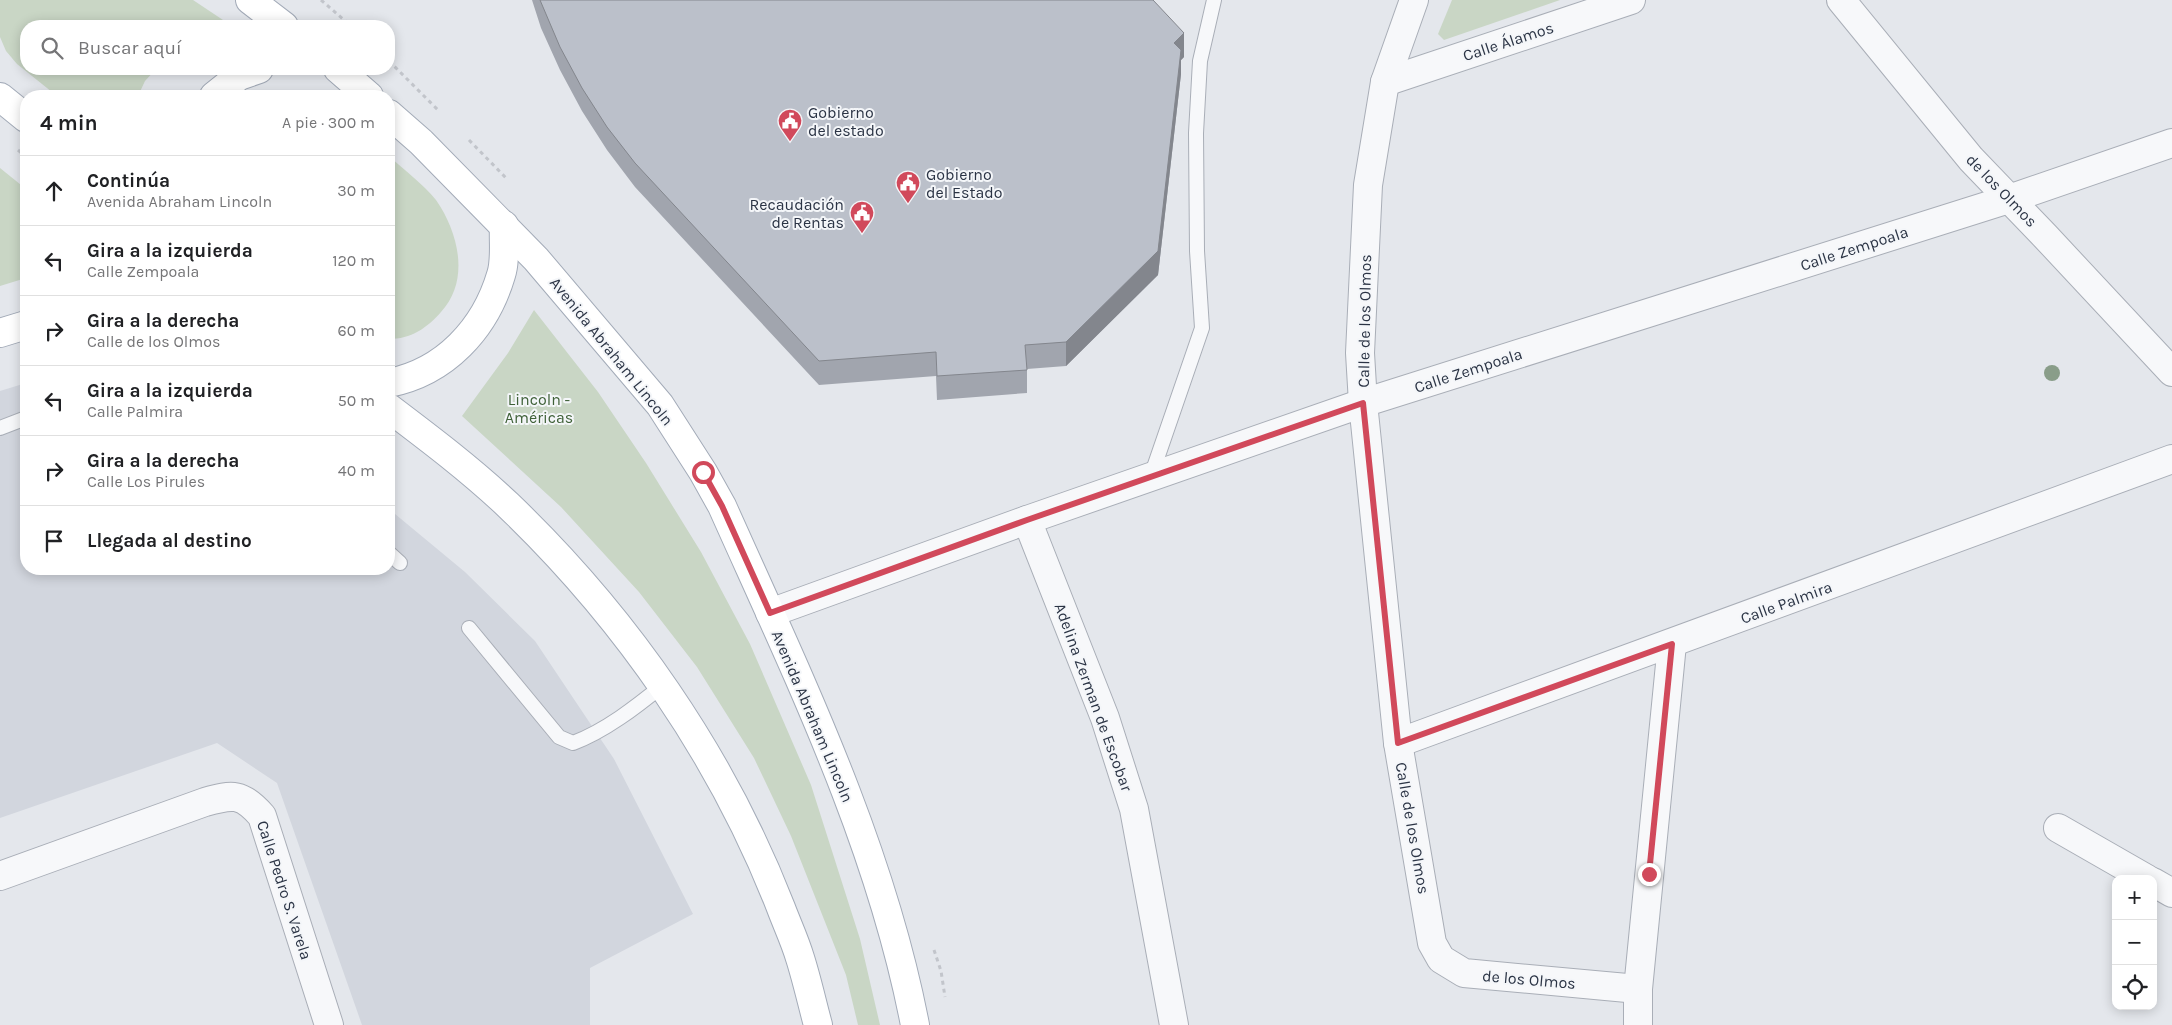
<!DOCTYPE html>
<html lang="es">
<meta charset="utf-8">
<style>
:root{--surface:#fff;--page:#f2f2f2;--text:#202124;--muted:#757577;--line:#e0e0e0}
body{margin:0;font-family:Karla,sans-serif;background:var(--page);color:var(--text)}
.controls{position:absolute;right:15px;bottom:15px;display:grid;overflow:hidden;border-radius:10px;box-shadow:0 2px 12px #0003}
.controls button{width:45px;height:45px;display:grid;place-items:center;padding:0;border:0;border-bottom:1px solid var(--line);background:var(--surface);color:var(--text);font:25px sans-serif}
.stop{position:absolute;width:15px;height:15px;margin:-11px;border:4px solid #d1495b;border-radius:50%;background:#fff}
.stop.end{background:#d1495b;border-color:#fff;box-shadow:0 1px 5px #0008}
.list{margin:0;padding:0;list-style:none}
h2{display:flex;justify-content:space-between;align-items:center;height:65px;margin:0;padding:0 20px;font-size:21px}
h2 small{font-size:16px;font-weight:400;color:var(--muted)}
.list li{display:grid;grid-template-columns:32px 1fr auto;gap:15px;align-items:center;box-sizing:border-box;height:70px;padding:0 20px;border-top:1px solid var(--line)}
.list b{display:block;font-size:19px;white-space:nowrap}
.list p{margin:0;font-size:16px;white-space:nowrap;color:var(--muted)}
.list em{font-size:16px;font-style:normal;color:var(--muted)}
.icon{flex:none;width:28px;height:28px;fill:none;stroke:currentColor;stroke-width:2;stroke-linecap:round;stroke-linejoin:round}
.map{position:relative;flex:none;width:2172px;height:1025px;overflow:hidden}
.search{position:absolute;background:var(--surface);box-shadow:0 2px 12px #0003;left:20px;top:20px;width:375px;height:55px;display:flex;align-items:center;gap:12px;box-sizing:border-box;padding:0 18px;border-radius:20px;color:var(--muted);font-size:19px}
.panel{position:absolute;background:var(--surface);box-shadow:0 2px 12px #0003;left:20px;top:90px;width:375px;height:485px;border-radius:20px}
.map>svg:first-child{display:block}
.built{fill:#d2d6de}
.green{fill:#c9d6c5}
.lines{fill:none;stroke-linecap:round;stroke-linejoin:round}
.lane-casing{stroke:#a9aeb7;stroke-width:16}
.street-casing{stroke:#a9aeb7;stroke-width:30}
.primary-casing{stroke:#a3abb8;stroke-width:30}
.path{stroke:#c2c5cb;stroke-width:3;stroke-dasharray:4 4;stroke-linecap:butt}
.lane{stroke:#f7f8fa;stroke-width:14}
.street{stroke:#f7f8fa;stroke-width:28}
.primary{stroke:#fff;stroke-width:28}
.tree{fill:#899d89}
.wall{fill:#a1a5ae}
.shaded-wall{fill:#83868d}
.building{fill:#bbc0ca;stroke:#83868d}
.route{stroke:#d1495b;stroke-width:6}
.labels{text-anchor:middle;stroke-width:4;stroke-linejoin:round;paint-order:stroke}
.street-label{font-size:16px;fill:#2b3445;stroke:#f4f6f9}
.poi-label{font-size:16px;fill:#2b3445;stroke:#f4f6f9;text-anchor:start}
.park-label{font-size:16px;fill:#3f6138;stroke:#f4f6f9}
</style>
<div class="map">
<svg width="2172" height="1025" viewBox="0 0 2172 1025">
<rect width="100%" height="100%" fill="#e4e7ec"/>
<path class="built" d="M26,383V569H389V509L465,572L535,641L614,759L693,914L590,968V1025H362L277,783L217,743L0,818V391Z"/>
<g class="green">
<path d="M0,0H193L223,20L210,26H26V69H156L145,81L138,96H57L17,64L6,51L0,37Z"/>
<path d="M1452,0H1560L1444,40L1438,34Z"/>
<path d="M389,156C404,170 423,184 436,200C459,233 470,281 441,312C427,328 411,339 389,339Z"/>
<path d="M0,168L26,189V278L0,286Z"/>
<path d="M534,310L598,392L646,463L701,552L750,644L811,785L860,939L880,1025H858L846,975L791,836L754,758L697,667L639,592L561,507L462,416L508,353Z"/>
</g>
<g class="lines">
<defs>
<g id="lane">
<path d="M0,428L26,418"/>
<path d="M1151,476L1202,328L1197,251L1196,133L1200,61L1214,0"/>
<path d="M389,553L400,563"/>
<path d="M469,628L559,737L573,743C605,731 636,707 663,685"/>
</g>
<g id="street">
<path d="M1414,0L1385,82L1368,185L1360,353L1363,403L1398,743L1432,943L1441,959L1464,973L1638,989"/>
<path d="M1841,0L1971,159L2045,236L2172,372"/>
<path d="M1385,82L1631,0"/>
<path d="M1027,520L1105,718L1134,809L1174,1025"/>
<path d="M770,613L1027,520L1363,403L2009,199L2172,143"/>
<path d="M1398,743L2172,459"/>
<path d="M2058,828L2147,879"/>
<path d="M0,876L205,802C233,794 242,793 262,816L329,1025"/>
<path d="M2153,882L2172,893"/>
<path d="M1638,1025V989L1672,644"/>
</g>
<g id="primary">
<path d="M250,0L284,26"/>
<path d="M338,69L369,96"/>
<path d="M214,96L239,76L259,69"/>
<path d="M0,97L26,118"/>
<path d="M389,114L421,142L536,259L660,405L703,472L722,506C797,674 880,843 915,1025"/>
<path d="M0,333L26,325"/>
<path d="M389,383C445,372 485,329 501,275C506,260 503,241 504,225"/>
<path d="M389,408C430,439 471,470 508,505C626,618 722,756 781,908C787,924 795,941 800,958C807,980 812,1003 818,1025"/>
</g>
</defs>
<use href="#lane" class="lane-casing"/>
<use href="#street" class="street-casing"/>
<use href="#primary" class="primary-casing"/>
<g class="path">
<path d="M321,0L351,26"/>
<path d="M389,61L439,111"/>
<path d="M469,140L508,180"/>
<path d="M18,150L26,157"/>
<path d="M934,950L941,971L945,997"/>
</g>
<use href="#lane" class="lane"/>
<use href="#street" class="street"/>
<use href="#primary" class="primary"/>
</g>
<circle class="tree" cx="2052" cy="373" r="8"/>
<path class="wall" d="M532,0H1153L1184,57L1181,60V74L1158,275L1066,366L1027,369V393L937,400L936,376L819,385L635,187L607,150L582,111L560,70L541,28Z"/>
<path class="shaded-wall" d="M1184,33V57L1181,60V74L1158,275L1066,366V342L1174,43Z"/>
<path class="building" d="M540,0H1153L1184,33L1174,43L1181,50L1158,251L1066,342L1025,345L1027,370L937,376L936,352L819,361L635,163L607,127L582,88L560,47Z"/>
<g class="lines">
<path class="route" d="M703,472L722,506L770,613L1027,520L1363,403L1398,743L1672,644L1649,874"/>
</g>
<defs>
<symbol id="civic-pin" viewBox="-11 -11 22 30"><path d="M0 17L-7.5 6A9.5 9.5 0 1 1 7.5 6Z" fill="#d1495b" stroke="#f4f6f9"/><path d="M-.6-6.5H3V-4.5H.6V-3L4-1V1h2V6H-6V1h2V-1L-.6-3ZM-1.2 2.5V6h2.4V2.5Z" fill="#fff"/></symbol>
</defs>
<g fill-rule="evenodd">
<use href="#civic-pin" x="776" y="107" width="28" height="38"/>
<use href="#civic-pin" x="894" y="169" width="28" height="38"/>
<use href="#civic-pin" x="848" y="199" width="28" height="38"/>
</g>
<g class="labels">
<g class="street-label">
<text transform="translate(1508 41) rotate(-18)" y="6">Calle Álamos</text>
<text transform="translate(2002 190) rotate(46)" y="6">de los Olmos</text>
<text transform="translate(1854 248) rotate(-18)" y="6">Calle Zempoala</text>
<text transform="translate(1364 321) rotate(-89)" y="6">Calle de los Olmos</text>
<text transform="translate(612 351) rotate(51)" y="6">Avenida Abraham Lincoln</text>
<text transform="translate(1468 370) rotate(-18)" y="6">Calle Zempoala</text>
<text transform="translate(1786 602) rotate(-20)" y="6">Calle Palmira</text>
<text transform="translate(1094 697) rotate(70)" y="6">Adelina Zerman de Escobar</text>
<text transform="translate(813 716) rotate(67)" y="6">Avenida Abraham Lincoln</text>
<text transform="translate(1413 828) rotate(80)" y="6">Calle de los Olmos</text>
<text transform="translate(285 890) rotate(72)" y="6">Calle Pedro S. Varela</text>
<text transform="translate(1529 979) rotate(5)" y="6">de los Olmos</text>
</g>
<g class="poi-label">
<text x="808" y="118">Gobierno<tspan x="808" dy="18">del estado</tspan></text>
<text x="926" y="180">Gobierno<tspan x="926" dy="18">del Estado</tspan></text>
<text x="844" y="210" text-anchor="end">Recaudación<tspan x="844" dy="18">de Rentas</tspan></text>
</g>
<g class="park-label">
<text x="539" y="405">Lincoln -<tspan x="539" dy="18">Américas</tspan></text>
</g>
</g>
</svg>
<div class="controls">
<button>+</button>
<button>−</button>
<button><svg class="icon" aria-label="locate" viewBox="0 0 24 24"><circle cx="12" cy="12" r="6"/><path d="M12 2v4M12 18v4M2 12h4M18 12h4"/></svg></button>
</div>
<div class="stop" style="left:703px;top:472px"></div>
<div class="stop end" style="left:1649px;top:874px"></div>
<div class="search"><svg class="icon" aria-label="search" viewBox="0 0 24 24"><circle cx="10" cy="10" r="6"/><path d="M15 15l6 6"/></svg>Buscar aquí</div>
<section class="panel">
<h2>4 min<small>A pie · 300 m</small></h2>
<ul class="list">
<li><svg class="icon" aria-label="ahead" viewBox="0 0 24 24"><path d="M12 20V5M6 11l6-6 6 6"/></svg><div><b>Continúa</b><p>Avenida Abraham Lincoln</p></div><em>30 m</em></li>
<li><svg class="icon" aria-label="left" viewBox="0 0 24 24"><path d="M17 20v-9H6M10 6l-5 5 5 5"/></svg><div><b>Gira a la izquierda</b><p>Calle Zempoala</p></div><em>120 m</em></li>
<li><svg class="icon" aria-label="right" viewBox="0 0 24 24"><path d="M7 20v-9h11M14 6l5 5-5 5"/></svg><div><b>Gira a la derecha</b><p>Calle de los Olmos</p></div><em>60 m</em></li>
<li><svg class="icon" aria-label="left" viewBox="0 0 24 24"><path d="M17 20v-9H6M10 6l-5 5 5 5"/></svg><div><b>Gira a la izquierda</b><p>Calle Palmira</p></div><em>50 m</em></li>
<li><svg class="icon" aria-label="right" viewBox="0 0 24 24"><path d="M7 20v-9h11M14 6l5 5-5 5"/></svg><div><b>Gira a la derecha</b><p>Calle Los Pirules</p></div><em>40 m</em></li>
<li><svg class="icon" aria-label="arrive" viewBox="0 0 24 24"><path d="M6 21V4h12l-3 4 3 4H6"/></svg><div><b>Llegada al destino</b></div></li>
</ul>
</section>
</div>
